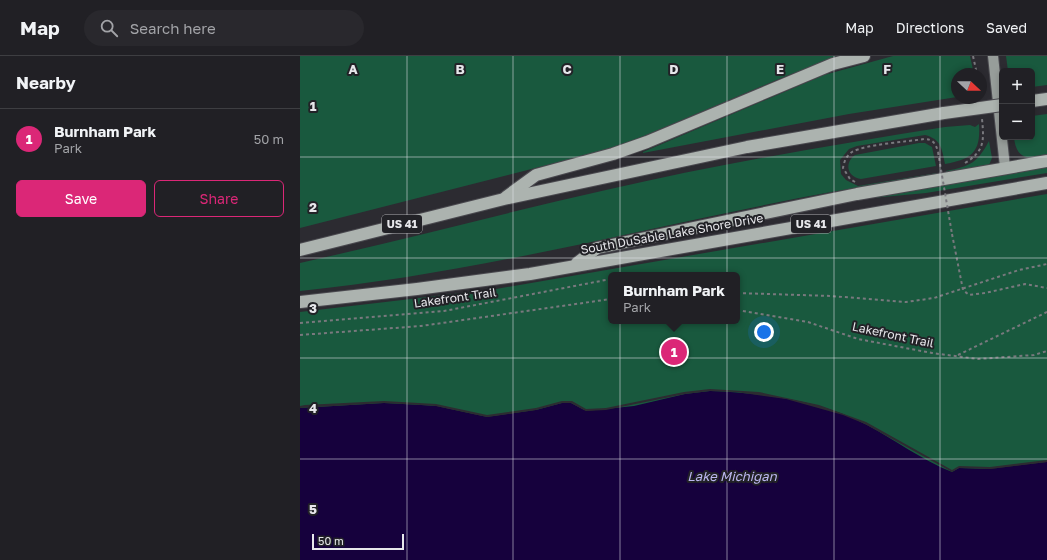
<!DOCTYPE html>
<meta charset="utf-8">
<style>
:root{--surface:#212025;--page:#29282d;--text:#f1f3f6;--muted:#a2a3a7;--line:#3e3e42;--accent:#db2777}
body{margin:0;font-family:"Golos Text",sans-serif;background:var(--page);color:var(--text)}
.controls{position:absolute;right:12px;top:12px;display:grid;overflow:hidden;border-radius:6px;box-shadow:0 2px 6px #0003}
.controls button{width:36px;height:36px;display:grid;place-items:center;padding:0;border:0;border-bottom:1px solid var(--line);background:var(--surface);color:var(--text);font:20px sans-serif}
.compass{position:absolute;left:651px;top:12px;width:36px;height:36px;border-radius:50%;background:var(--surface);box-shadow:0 2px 6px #0003;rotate:112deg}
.scale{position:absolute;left:12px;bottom:10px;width:92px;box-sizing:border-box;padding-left:4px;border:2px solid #e7e7eb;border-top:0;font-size:11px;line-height:14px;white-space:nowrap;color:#e7e7eb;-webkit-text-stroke:3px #222227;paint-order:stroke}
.you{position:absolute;left:464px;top:276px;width:14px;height:14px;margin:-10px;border:3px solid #fff;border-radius:50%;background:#1a73e8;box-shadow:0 0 0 6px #1a73e833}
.badge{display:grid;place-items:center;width:26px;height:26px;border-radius:50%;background:var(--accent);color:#fff;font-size:13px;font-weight:700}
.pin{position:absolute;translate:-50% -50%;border:2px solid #fff;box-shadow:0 1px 4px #0006}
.popup{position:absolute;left:308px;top:216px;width:132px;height:52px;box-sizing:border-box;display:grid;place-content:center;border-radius:6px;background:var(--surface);filter:drop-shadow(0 1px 3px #0005);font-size:13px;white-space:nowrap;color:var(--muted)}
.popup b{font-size:15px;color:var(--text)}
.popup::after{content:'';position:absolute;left:50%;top:100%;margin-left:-8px;border:8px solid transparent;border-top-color:var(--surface)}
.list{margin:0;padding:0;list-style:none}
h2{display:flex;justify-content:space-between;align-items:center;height:52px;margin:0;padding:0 16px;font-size:17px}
h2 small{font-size:13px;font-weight:400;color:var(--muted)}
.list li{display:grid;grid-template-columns:26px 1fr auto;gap:12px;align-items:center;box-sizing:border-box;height:60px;padding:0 16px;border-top:1px solid var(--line)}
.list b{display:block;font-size:15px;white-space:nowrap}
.list p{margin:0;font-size:13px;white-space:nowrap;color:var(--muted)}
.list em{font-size:13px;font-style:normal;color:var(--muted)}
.actions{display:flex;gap:8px;padding:12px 16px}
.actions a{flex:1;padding:9px 0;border:1px solid var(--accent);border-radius:6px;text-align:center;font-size:14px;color:var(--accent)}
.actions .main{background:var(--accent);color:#fff}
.icon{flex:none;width:22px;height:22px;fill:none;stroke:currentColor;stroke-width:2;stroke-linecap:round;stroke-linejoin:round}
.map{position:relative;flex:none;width:747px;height:504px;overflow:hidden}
header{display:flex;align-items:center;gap:24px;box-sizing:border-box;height:56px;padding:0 20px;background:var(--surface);border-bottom:1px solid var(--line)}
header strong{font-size:19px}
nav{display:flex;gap:22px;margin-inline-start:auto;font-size:14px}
.search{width:280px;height:36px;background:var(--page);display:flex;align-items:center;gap:10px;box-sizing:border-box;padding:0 14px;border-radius:22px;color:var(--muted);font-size:15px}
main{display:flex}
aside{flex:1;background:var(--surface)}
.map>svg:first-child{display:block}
.green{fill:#19593e;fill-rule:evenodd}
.water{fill:#16013d}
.pier{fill:#2c2b31}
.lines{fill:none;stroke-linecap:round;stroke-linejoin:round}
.major-casing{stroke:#4a494f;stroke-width:12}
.highway-casing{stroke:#4a494f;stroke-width:14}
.path{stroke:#79797e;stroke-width:2;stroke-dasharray:3 3;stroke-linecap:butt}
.major{stroke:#979d9a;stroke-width:10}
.highway{stroke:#acb3af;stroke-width:12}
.highway-bridge-casing{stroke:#4a494f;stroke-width:14;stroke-linecap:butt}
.path-bridge{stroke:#79797e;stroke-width:2;stroke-dasharray:3 3;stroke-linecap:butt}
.highway-bridge{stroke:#acb3af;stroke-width:12}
.grid{fill:none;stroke:#e7e7eb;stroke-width:1;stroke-opacity:0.55}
.labels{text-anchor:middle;stroke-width:4;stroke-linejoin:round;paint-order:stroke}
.shield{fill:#222227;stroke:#acacb0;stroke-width:1}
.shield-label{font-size:11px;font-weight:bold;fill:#e7e7eb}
.street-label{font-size:12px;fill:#e7e7eb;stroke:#222227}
.water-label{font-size:13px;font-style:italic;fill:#bcb7f0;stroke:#222227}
.grid-label{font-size:13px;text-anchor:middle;font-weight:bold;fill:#e7e7eb;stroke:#222227;stroke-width:4;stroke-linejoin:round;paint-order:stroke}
</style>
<header>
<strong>Map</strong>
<div class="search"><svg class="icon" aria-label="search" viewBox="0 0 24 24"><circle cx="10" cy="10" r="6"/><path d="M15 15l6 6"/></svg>Search here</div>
<nav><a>Map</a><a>Directions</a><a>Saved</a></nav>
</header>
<main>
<aside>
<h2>Nearby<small></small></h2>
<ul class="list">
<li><span class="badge">1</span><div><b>Burnham Park</b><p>Park</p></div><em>50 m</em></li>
</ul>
<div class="actions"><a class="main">Save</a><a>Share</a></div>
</aside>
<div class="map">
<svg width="747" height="504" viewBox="0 0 747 504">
<rect width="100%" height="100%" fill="#2c2b31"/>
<g class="green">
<path d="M0,0H542L486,20L318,91L0,172Z"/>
<path d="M593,0H670L674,18H657V41L549,58L343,97V96L524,19Z"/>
<path d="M706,0H747V29L732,31V15H708Z"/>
<path d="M747,58V100C729,103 716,104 714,81H732V60Z"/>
<path d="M679,68C681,97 671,103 645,108C642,93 641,83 625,79L557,90L549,93L540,104L541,118L546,124L558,130L637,117V119C602,124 567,130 531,136C354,169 180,217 0,235V207C103,184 204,157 306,134C418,108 532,89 645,71L670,69L675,71Z"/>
<path d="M689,85L692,102L689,109L646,117V115C671,110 677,107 689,85Z"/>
<path d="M619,87H625L632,91L636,110L561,123C547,121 544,107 555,99Z"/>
<path d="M747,111V117L626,137L572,142Z"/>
<path d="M747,138V406L652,416L306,354H236L187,361L136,350L0,352V256L196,233ZM311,219H437V265H311Z"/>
</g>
<path class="water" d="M410,335C463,337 520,344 567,369C595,384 622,404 652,416L659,412L690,413L747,406V504H0V352L84,347L121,349L136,350L187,361L236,354L262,347H271L286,355L334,350L385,338Z"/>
<path class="pier" d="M410,333L459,336L519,349L566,366L652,414L659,410L690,411L747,404V406L690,413L659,412L652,416L565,368L543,359L486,343L436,336L410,335L385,338L306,354L286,355L271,347H262L236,354L187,361L136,350L121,349L84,347L0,352V350L5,349L84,345L136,348L187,359L236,352L262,345H272L286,353L306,352L384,336Z"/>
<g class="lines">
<defs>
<path id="major" d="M693,0L705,111"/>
<g id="highway">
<path d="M732,45L747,43"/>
<path d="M206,141L236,119L313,98L347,86L533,8L564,0"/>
<path d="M0,194L204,143L447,91L644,57"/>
<path d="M277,207L297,192L557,138L747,105"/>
<path d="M0,246L117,233L230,218L747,127"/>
</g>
</defs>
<use href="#major" class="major-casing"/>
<use href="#highway" class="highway-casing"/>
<g class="path">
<path d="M673,0L677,18"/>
<path d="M665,107C685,95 684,84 682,63"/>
<path d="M555,126L550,123L543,112C544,106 546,100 552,96C566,88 606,86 624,83C633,83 636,88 638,96"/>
<path d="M652,178L663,234L669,239L685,237L725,228L747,232"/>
<path d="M344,219H354"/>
<path d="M437,237L531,240L606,246L634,242L719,214L747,208"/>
<path d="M437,254L508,266L558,283L632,297L678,303L734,299L747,295"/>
<path d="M0,267L144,255L311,223"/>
<path d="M0,279L121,270L311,243"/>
<path d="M658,299L747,256"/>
</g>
<use href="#major" class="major"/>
<use href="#highway" class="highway"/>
<defs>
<path id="highway-bridge" d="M644,57L702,49"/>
</defs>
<use href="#highway-bridge" class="highway-bridge-casing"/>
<path class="path-bridge" d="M638,96L652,178"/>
<use href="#highway-bridge" class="highway-bridge"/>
</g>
<path class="grid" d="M107,0V504M213,0V504M320,0V504M427,0V504M534,0V504M640,0V504M0,101H747M0,202H747M0,302H747M0,403H747"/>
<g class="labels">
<g class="shield">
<rect x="82" y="159" width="40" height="18" rx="3"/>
<rect x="491" y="159" width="40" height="18" rx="3"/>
</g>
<g class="shield-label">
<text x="102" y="172">US 41</text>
<text x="511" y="172">US 41</text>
</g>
<g class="street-label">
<text transform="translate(372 178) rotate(-10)" y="4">South DuSable Lake Shore Drive</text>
<text transform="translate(155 242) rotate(-8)" y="4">Lakefront Trail</text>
<text transform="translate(593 279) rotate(12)" y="4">Lakefront Trail</text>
</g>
<g class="water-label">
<text x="432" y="425">Lake Michigan</text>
</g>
</g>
<g class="grid-label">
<text x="53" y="18">A</text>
<text x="160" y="18">B</text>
<text x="267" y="18">C</text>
<text x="374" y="18">D</text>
<text x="480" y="18">E</text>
<text x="587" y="18">F</text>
<text x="13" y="55">1</text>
<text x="13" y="156">2</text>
<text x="13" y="257">3</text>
<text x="13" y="357">4</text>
<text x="13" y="458">5</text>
</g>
</svg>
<div class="controls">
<button>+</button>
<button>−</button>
</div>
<svg class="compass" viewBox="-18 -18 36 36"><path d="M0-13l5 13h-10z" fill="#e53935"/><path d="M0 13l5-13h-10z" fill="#a2a3a7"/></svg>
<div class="scale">50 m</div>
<div class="you"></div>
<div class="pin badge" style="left:374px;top:296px">1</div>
<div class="popup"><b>Burnham Park</b>Park</div>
</div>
</main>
